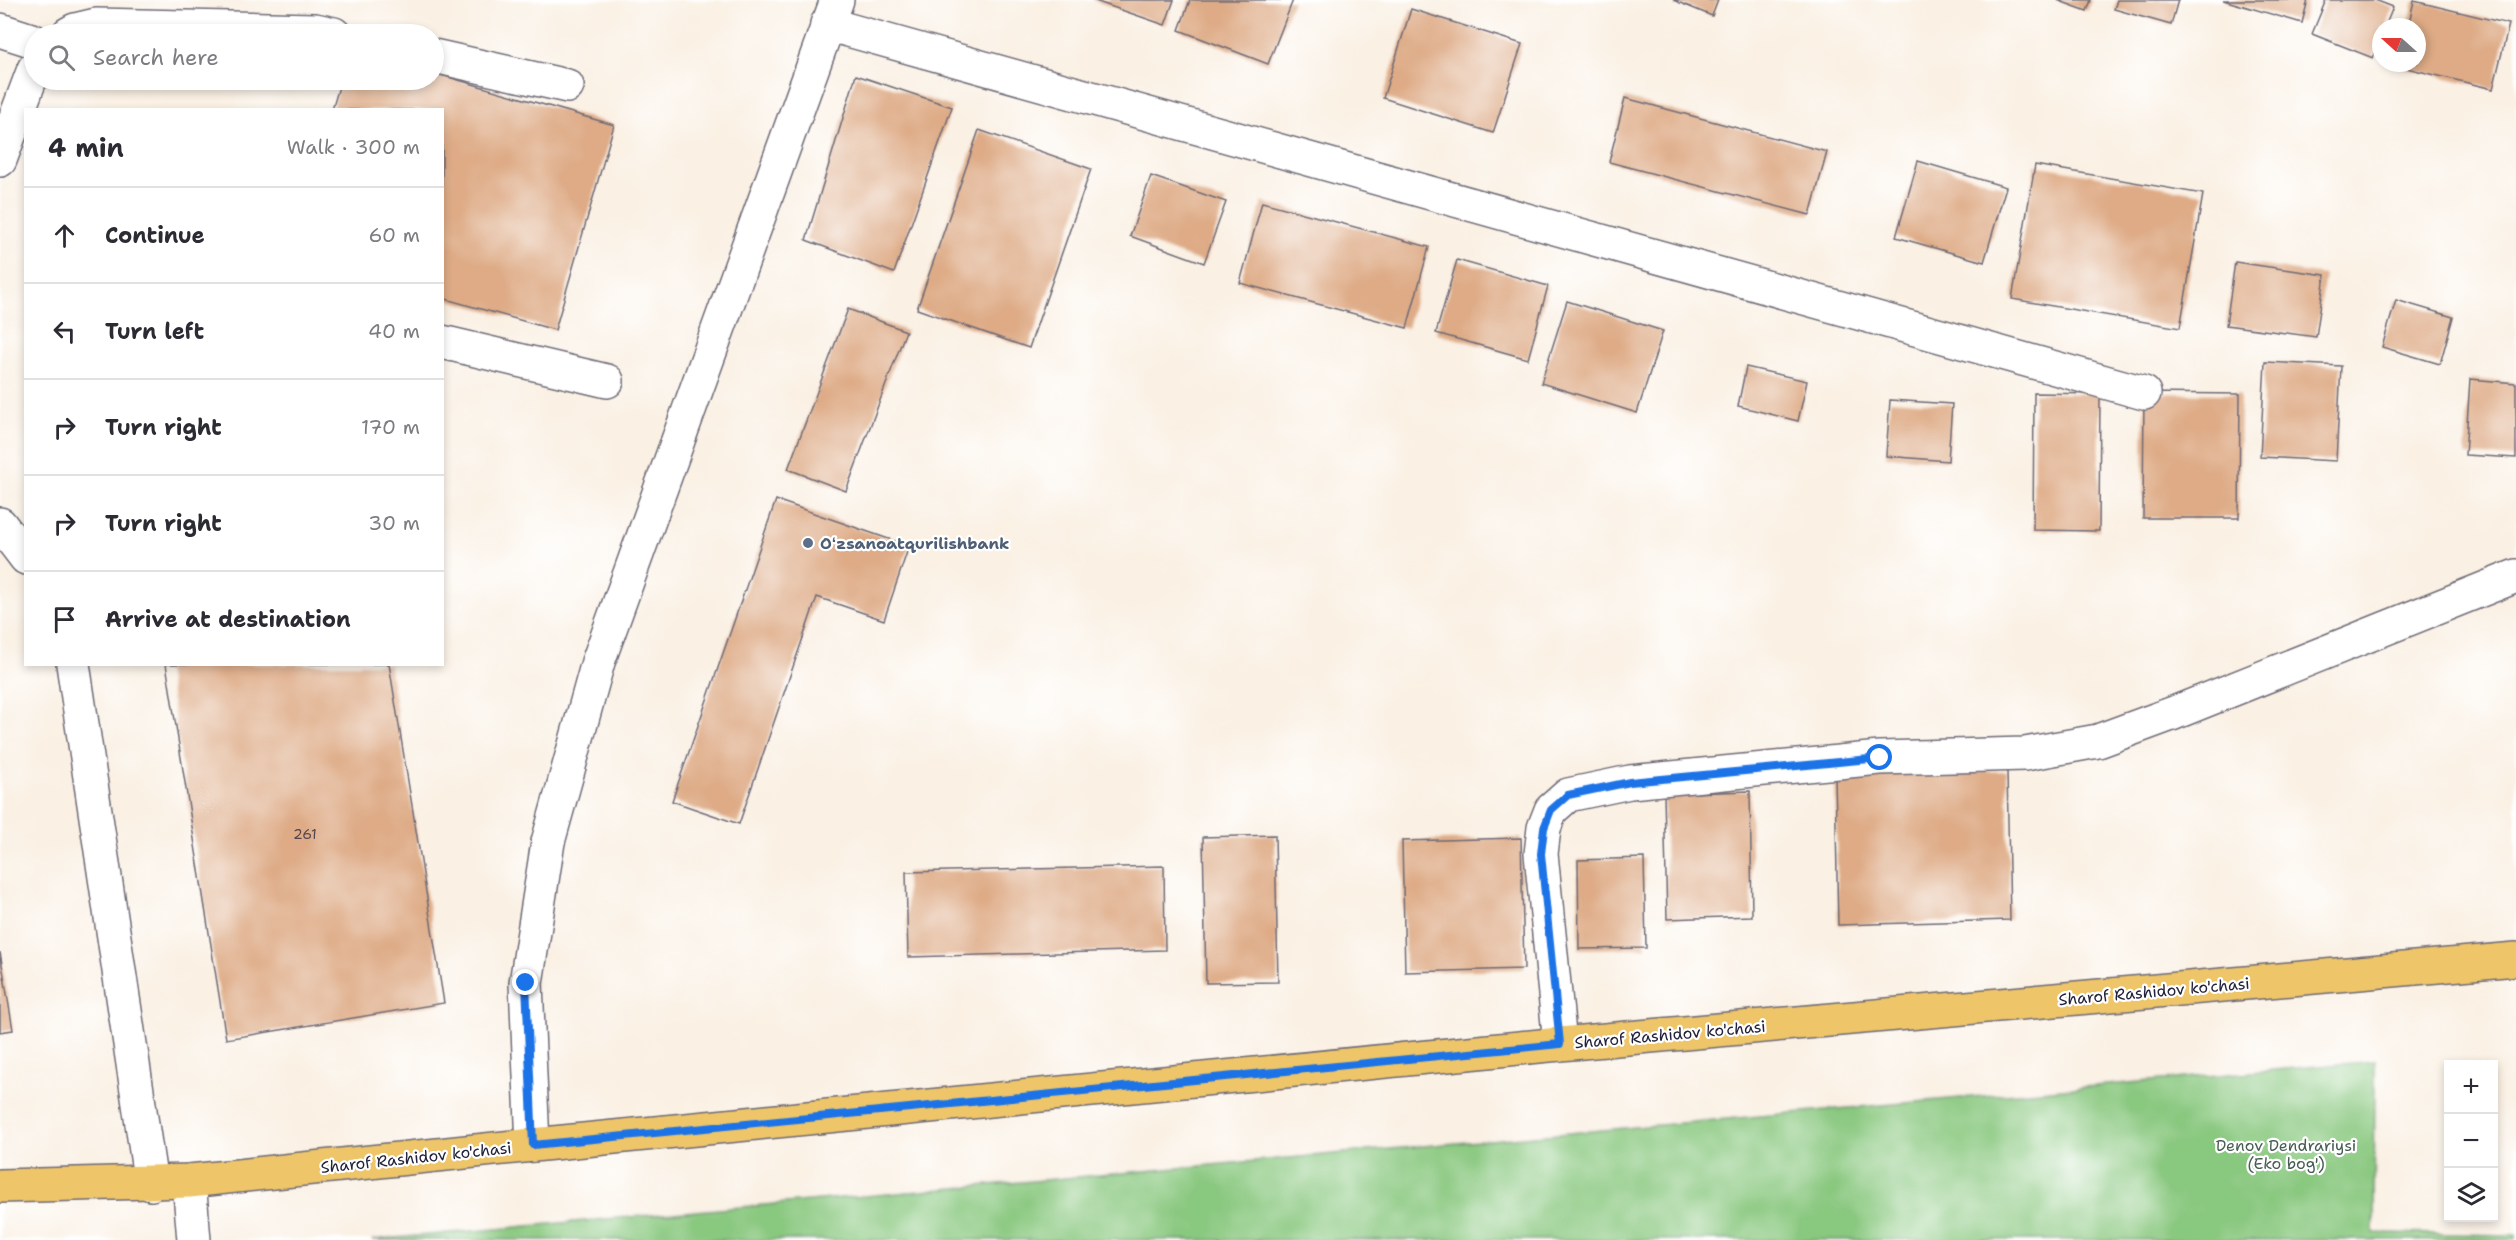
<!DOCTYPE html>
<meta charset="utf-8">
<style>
:root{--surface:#fff;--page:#f7f7f7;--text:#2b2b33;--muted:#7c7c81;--line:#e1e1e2}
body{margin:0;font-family:"Shantell Sans",sans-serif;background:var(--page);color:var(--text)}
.controls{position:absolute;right:18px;bottom:18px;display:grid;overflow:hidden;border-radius:0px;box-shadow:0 3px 9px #0003}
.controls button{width:54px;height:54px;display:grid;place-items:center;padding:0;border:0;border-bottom:2px solid var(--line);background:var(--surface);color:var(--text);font:30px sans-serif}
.compass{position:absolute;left:2372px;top:18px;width:54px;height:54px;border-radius:50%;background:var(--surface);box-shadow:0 3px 9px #0003;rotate:291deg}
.stop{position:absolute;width:18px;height:18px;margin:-14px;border:4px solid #1a73e8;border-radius:50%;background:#fff}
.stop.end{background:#1a73e8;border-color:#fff;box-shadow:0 2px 6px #0008}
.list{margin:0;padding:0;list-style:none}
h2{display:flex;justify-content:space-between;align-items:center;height:78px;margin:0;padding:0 24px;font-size:26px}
h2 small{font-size:20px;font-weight:400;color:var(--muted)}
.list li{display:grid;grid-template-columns:39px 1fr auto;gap:18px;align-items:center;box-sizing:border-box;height:96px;padding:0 24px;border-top:2px solid var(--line)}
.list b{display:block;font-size:22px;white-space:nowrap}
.list em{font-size:20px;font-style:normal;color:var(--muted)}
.icon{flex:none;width:33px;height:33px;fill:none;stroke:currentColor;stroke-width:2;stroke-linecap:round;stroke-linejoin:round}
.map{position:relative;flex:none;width:2516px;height:1240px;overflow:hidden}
.search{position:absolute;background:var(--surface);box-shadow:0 3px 9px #0003;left:24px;top:24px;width:420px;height:66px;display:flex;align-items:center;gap:15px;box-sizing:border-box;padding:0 21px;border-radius:33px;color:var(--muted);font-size:22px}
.panel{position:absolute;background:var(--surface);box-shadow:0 3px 9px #0003;left:24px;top:108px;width:420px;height:558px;border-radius:0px}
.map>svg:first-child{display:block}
.green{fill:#89c87f;stroke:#56755d;stroke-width:1.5}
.building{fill:#deab86}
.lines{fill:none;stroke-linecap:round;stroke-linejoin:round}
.minor-casing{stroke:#6e6a76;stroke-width:36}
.major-casing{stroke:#6e6a76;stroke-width:36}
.minor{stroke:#fff;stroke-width:33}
.major{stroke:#eec569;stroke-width:33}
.route{stroke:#1a73e8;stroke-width:8}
.service-dot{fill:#5c6f8a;stroke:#fff;stroke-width:2}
.labels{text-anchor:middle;stroke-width:4.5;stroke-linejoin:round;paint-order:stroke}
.number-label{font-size:14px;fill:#51444e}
.service-label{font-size:16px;font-weight:bold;fill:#4e5e75;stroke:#fff;text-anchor:start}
.street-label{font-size:16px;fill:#22223b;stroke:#fff}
.park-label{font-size:16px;fill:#465c53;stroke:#fff}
</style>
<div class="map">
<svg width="2516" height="1240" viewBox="0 0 2516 1240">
<rect width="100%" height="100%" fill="#fff"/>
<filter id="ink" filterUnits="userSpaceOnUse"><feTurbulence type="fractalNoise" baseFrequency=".0167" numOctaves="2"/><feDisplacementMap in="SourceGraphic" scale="12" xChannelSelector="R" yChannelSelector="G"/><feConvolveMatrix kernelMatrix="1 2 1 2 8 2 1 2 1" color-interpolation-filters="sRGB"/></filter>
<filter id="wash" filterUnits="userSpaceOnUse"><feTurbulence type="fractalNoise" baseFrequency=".008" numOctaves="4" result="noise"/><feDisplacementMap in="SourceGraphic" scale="24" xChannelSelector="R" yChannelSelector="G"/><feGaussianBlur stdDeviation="1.35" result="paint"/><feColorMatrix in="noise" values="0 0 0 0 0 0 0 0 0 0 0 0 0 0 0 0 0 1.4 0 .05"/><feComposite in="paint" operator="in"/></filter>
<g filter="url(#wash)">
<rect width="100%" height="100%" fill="#faf0e3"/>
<path class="green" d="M2375,1061L2374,1233L2516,1235V1240H372Z"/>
<g id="blocks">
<g class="building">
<path d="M1092,0H1174L1165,25Z"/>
<path d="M1190,0H1293L1268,64L1179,30Z"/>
<path d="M1673,0H1718L1712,16Z"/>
<path d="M2057,0H2091L2087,11Z"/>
<path d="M2117,0H2178L2171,25L2114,9Z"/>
<path d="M2223,0H2308L2302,23Z"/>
<path d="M2326,0H2375L2393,7L2385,27H2381V37L2373,58L2312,34Z"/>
<path d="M2414,1L2509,24L2493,89L2398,66L2399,63H2417V27H2408Z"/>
<path d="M1411,9L1522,44L1493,133L1383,98Z"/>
<path d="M434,73L614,125L555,330L442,298V110H332L341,80H434Z"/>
<path d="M856,75L952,107L894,273L806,240Z"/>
<path d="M1625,98L1827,152L1810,215L1609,162Z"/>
<path d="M979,130L1091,169L1029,348L917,309Z"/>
<path d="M1918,161L2006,187L1984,262L1896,237Z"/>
<path d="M2035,165L2203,194L2180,328L2012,299Z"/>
<path d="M1151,176L1226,202L1204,263L1130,236Z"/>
<path d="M1262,202L1429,247L1407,328L1240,283Z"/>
<path d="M1457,260L1548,286L1528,359L1436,333Z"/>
<path d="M2235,262L2325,275L2316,337L2226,325Z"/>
<path d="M2396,300L2453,317L2440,364L2382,347Z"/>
<path d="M1567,301L1663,331L1637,413L1541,383Z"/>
<path d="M848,309L906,331L846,491L788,469Z"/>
<path d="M2265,362L2341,366L2336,461L2260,457Z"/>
<path d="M1746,367L1807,381L1798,421L1738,406Z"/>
<path d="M2470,379L2516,383V458L2465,455Z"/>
<path d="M2034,393L2100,394L2099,531L2033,530Z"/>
<path d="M2144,393L2240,394L2239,518H2143Z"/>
<path d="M1890,400L1952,404L1948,461L1886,456Z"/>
<path d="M776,500L909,546L884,620L817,597L739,824L672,801Z"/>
<path d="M166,664H389L444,1003L226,1039Z"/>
<path d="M2007,771L2010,920L1838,925L1835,775Z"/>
<path d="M1750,791L1752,916L1667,919L1664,794Z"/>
<path d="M1275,835L1278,982L1206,983L1203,837Z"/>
<path d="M1521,838L1524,969L1405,972L1402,841Z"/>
<path d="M1644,858L1646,948L1579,949L1578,860Z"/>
<path d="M1164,866L1165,950L908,957L906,872Z"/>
<path d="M0,952L13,1030L0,1032Z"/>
</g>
</g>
</g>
<g filter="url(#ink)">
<use href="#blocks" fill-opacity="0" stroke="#6e6a76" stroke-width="1.5"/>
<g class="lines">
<defs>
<g id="minor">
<path d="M827,24L2144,393"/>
<path d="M0,30L34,41"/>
<path d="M68,34L75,30L96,25L315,30L334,34"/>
<path d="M434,56L567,86"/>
<path d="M0,160L34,69"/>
<path d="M442,342L607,381"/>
<path d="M0,524L26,558"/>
<path d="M73,664L151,1184"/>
<path d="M1560,1044L1541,854L1544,828L1551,810L1568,795L1630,782L1880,758L2025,754L2098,741L2174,713L2516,576"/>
<path d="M533,1145L526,983L548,842L598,662L837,0"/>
<path d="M189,1181L194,1240"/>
</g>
<path id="major" d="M0,1186L189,1181L533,1145L1560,1044L2516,959"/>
</defs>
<use href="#minor" class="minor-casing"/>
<use href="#major" class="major-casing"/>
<use href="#minor" class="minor"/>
<use href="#major" class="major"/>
</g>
</g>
<g class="lines" filter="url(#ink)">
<path class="route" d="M526,983L533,1145L1560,1044L1541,854L1544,828L1551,810L1568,795L1630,782L1880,758"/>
</g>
<circle class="service-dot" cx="808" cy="543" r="6"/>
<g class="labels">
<g class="number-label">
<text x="305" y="839">261</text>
</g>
<g class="service-label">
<text x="820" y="549">Oʻzsanoatqurilishbank</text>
</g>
<g class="street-label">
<text transform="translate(2154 991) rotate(-5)" y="6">Sharof Rashidov ko'chasi</text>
<text transform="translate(1670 1034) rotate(-5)" y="6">Sharof Rashidov ko'chasi</text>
<text transform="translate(416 1157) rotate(-6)" y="6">Sharof Rashidov ko'chasi</text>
</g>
<g class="park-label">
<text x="2286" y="1151">Denov Dendrariysi<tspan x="2286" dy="18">(Eko bog')</tspan></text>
</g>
</g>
</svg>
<div class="controls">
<button>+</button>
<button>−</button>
<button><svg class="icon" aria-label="layers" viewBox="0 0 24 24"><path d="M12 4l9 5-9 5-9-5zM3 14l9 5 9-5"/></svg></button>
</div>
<svg class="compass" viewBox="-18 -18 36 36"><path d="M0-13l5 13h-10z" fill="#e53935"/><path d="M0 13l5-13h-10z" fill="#7c7c81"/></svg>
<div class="stop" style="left:1880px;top:758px"></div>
<div class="stop end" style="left:526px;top:983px"></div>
<div class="search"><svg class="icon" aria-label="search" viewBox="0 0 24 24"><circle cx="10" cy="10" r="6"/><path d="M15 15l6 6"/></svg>Search here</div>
<section class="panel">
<h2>4 min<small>Walk · 300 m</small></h2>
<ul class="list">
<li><svg class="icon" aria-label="ahead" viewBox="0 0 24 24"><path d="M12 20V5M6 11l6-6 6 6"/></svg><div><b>Continue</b></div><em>60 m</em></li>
<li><svg class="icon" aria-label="left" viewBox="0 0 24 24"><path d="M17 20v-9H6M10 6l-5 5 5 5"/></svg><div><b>Turn left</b></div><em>40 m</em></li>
<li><svg class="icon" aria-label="right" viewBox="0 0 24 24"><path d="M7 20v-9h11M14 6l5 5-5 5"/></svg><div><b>Turn right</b></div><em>170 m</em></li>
<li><svg class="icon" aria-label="right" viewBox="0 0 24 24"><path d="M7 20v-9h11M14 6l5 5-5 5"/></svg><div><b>Turn right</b></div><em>30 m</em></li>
<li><svg class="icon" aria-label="arrive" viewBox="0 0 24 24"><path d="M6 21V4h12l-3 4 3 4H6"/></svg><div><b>Arrive at destination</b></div></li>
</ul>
</section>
</div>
